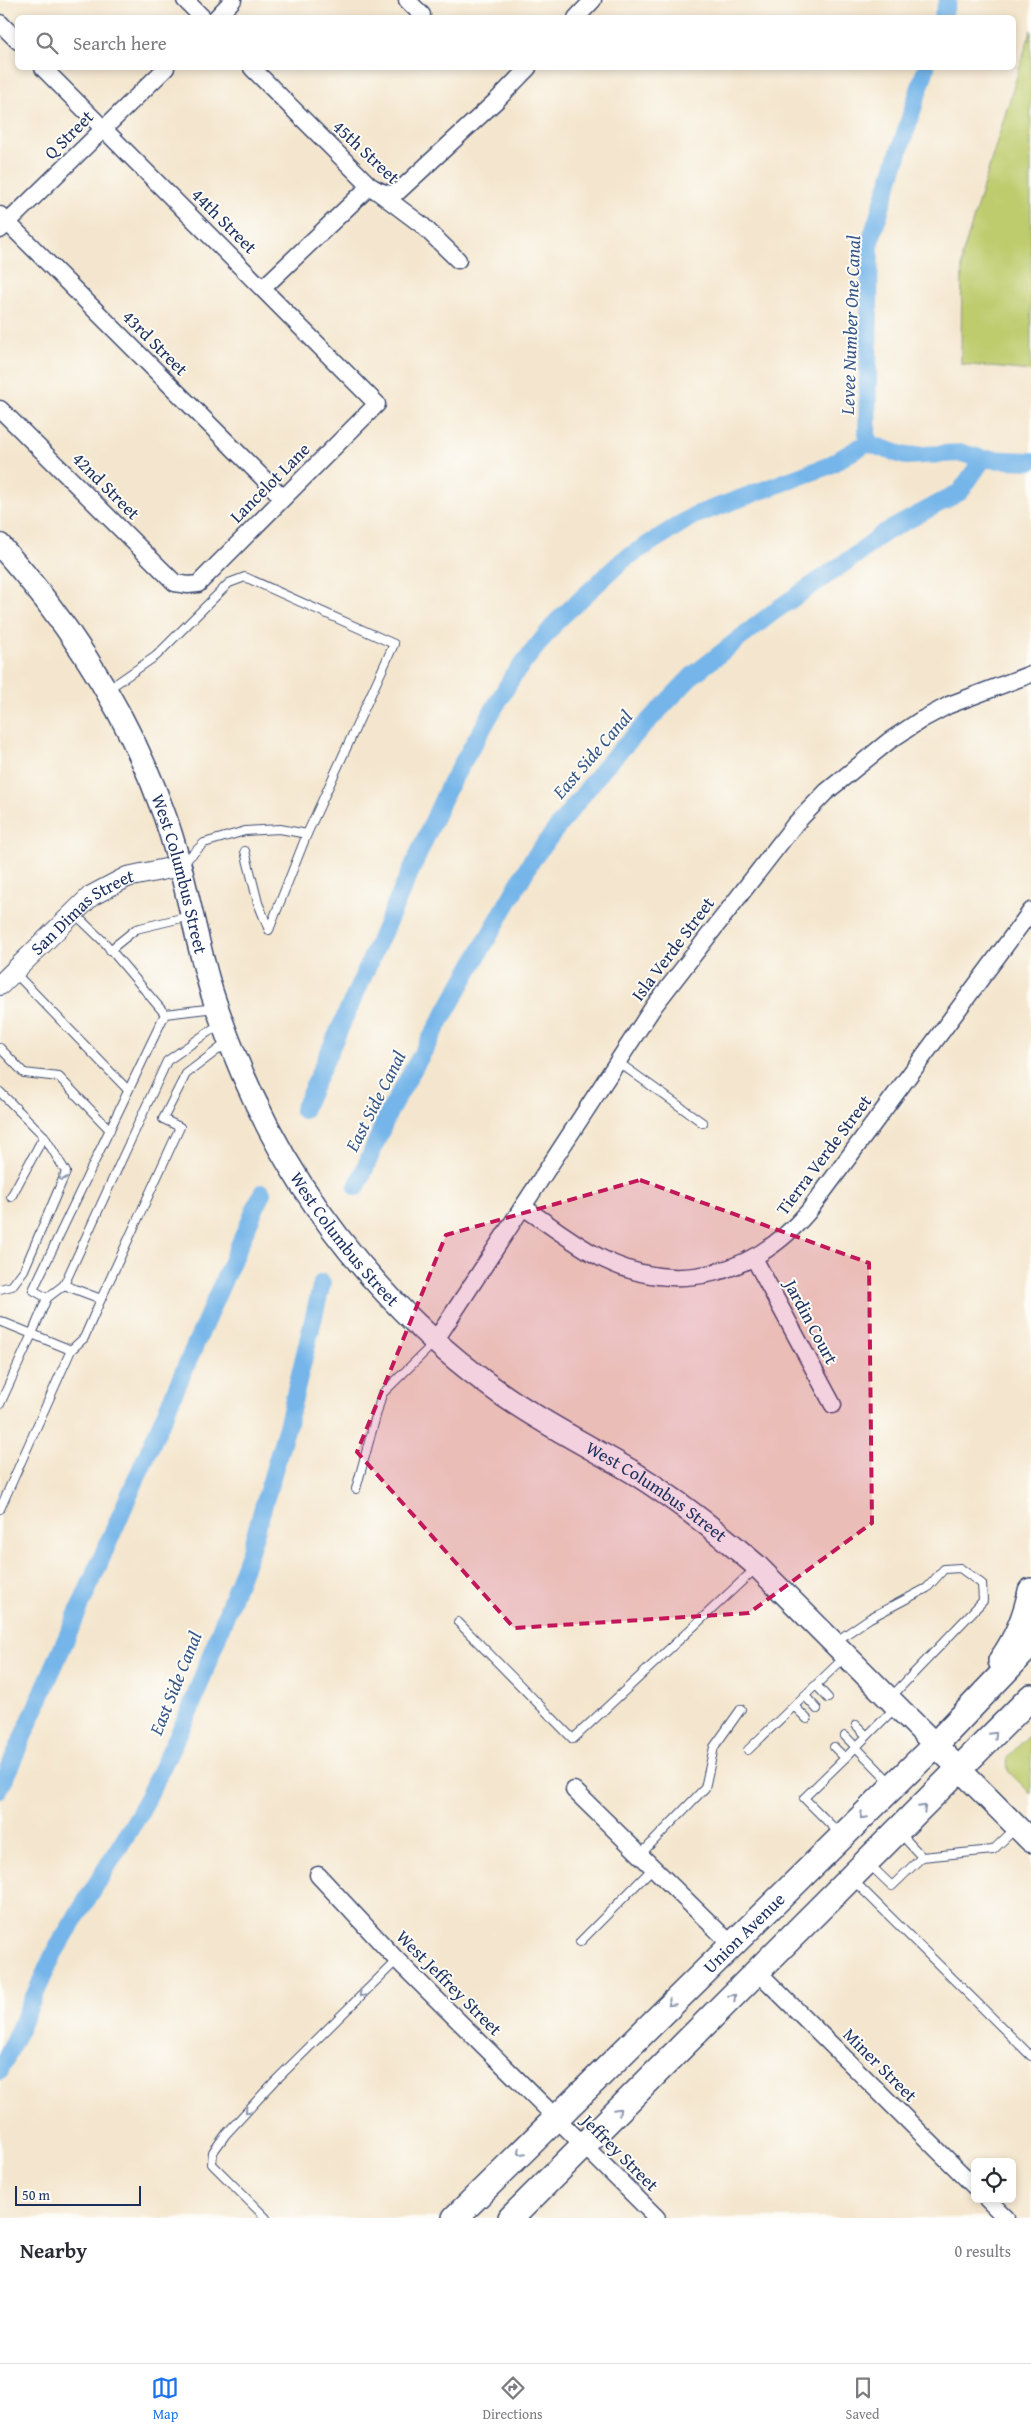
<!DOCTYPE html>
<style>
:root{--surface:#fff;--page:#f7f7f7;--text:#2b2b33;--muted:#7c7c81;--line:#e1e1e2;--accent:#1a73e8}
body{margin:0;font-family:"Gentium Book Plus",serif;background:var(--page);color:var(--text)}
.controls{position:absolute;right:15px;bottom:15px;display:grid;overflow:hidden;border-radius:8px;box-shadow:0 2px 8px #0003}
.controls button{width:45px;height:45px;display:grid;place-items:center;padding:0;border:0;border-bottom:1px solid var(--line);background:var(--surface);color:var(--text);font:25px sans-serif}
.scale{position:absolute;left:15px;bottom:12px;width:126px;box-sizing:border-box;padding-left:5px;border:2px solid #1b2f5e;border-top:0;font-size:14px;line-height:18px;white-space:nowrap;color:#1b2f5e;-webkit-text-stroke:4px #fdfcf7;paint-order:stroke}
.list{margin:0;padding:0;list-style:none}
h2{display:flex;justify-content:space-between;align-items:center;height:65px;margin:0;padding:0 20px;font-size:21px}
h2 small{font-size:16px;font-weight:400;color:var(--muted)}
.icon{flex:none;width:28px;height:28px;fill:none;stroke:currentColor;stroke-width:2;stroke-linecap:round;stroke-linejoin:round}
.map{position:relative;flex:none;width:1031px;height:2218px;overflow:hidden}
.search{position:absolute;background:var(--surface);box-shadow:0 2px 8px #0003;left:15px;right:15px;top:15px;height:55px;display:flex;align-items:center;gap:12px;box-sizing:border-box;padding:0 18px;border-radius:8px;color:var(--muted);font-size:19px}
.sheet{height:145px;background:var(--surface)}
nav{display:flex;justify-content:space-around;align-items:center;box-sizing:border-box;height:70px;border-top:1px solid var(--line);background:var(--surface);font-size:14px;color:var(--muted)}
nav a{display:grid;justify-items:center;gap:2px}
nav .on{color:var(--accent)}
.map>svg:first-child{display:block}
.green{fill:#bfcc6e;stroke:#6d7e66}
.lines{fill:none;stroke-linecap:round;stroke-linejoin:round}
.canal{stroke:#75b5e9;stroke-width:18}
.service-casing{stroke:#3c4a6f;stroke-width:10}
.minor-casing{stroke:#3c4a6f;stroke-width:19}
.tertiary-casing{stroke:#3c4a6f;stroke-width:22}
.secondary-casing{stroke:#3c4a6f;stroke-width:25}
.primary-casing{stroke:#3c4a6f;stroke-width:28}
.service{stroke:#fff;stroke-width:8}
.minor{stroke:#fff;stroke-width:16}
.tertiary{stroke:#fff;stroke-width:20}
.secondary{stroke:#fff;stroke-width:22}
.primary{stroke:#fff;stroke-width:25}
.oneway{stroke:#8d97ae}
.marked{fill:#c2185b;fill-opacity:0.2;stroke:#c2185b;stroke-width:4;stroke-dasharray:10 6;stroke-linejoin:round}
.labels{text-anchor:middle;stroke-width:4;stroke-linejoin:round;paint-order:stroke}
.street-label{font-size:18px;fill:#1b2f5e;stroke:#fdfcf7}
.water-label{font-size:19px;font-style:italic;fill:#365788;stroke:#fdfcf7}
</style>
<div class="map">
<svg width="1031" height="2218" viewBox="0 0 1031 2218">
<rect width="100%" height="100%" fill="#fdfcf7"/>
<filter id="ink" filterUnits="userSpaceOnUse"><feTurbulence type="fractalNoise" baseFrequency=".02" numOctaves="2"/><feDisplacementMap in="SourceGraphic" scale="10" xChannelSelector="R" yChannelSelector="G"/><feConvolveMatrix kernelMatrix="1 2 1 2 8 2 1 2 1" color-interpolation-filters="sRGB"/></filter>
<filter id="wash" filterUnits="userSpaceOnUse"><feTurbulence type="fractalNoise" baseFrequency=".0096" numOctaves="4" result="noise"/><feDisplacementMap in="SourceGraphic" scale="20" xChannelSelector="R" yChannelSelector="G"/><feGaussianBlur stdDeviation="1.12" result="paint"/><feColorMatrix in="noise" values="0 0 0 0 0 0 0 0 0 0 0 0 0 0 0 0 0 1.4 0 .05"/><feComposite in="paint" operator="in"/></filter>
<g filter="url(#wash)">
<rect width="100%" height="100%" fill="#f4e6ce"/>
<g class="green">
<path d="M1031,30V371L961,364L962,256Z"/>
<path d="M1031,1733V1794L1008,1771L1007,1758Z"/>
</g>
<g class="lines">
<g class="canal">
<path d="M942,18L948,0"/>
<path d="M867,443L870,242L926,68"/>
<path d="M867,443L905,456L962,453L983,459L1031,461"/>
<path d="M303,1110L449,786L513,676L557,621L623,560L693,516L828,466L867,443"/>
<path d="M357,1187L389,1112L532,860L606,765L693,675L776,610L859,553L882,534L960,492L983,459"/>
<path d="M0,1789L262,1193"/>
<path d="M0,2071L54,1953L140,1813L190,1710L251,1548L288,1423L322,1283"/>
</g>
</g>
</g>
<g filter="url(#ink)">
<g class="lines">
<defs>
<g id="service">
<path d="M107,690L156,656L229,583L245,577L394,644L307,834L280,829L245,831L204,843L182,864"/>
<path d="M245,851L258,903L269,930L307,834"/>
<path d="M110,950L136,929L190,916"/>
<path d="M15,973L128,1090"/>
<path d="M165,1014L215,1008"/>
<path d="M0,1048L24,1073L59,1077L110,1130"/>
<path d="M618,1062L703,1123"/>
<path d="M0,1092L44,1136L66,1172L24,1270L12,1286L0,1289"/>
<path d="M11,1197L44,1136"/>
<path d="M64,1285L101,1299L180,1127L163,1119L186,1074L228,1042"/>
<path d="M47,1298L64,1285L167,1061L221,1023"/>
<path d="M0,1321L32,1334L47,1298L33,1290L165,1014L105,943L74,913"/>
<path d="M71,1350L84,1338L101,1299"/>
<path d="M0,1404L32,1334L71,1350L0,1509"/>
<path d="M356,1489L382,1394L434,1343"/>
<path d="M458,1622L573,1739L756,1568"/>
<path d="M835,1642L870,1618L927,1588L944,1569L960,1568L982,1584L983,1601L891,1697"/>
<path d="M817,1686L828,1698"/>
<path d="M806,1697L817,1709"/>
<path d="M795,1707L807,1719"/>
<path d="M856,1725L867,1736"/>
<path d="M845,1736L892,1784"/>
<path d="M834,1747L845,1758L896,1707"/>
<path d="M748,1750L845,1657"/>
<path d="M840,1834L804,1798L845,1758"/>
<path d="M640,1855L705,1788L714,1747L741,1709"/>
<path d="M922,1857L993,1850L1016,1828"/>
<path d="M869,1864L892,1886L922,1857L900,1833"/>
<path d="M853,1880L1031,2056"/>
<path d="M580,1942L653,1868"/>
<path d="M266,2218L212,2164L213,2152L226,2134L275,2081L397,1960"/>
</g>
<g id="minor">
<path d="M185,0L203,18"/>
<path d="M407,0L422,15"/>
<path d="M216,18L233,0"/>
<path d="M576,18L593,0"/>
<path d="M0,23L18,41"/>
<path d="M252,68L370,186L422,225L458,260"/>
<path d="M0,215L283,498"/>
<path d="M0,230L166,68"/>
<path d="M263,288L370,186C380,191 388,197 399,191L497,100L528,68"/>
<path d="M0,409L175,583L188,585L198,584L377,404L43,68"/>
<path d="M523,1207C549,1224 575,1245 603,1259C678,1296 755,1274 808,1212L1031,911"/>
<path d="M754,1258L833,1405"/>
<path d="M435,1341L654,1006L795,824L826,792L889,741L921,720L949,705L1031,674"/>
<path d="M574,1790L731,1944"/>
<path d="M318,1875L397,1960L657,2218"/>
<path d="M758,1972L975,2187"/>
<path d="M987,2199L1006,2218"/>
</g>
<g id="tertiary">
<path id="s1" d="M0,985L91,896L127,877L180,866"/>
</g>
<g id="secondary">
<path id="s2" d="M0,545C71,625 128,713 164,814C185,872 194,934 212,993C234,1060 263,1125 301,1184C353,1265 422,1338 500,1393C542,1423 587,1445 631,1471C676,1499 717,1531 757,1566L1031,1841"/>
</g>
<g id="primary">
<path d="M1001,1661C1016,1640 1026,1616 1031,1591"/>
<path id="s3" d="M455,2218L935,1745L1031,1644"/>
<path d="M511,2218L1031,1697"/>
</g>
</defs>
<use href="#service" class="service-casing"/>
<use href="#minor" class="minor-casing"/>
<use href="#tertiary" class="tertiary-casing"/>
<use href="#secondary" class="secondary-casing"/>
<use href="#primary" class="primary-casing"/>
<use href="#service" class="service"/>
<use href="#minor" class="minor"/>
<use href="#tertiary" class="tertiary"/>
<use href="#secondary" class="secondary"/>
<use href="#primary" class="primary"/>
</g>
<defs><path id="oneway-chevron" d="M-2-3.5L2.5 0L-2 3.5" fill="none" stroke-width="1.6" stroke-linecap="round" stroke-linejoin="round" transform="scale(1.25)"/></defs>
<g class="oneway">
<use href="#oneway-chevron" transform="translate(62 1178) rotate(109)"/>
<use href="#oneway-chevron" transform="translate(994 1735) rotate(-46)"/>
<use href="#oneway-chevron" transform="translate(923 1808) rotate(-45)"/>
<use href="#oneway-chevron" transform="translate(863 1816) rotate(135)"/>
<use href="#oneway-chevron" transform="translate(362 1994) rotate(135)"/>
<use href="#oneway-chevron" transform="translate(733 1997) rotate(-45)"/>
<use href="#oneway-chevron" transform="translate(671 2003) rotate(135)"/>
<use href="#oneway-chevron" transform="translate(248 2110) rotate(133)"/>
<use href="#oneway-chevron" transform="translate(618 2111) rotate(-45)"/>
<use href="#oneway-chevron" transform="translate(521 2152) rotate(135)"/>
</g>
</g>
<path class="marked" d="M640,1180L869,1263L872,1523L749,1613L514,1628L357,1452L446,1235Z"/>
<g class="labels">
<g class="street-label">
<text transform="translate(69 135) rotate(-45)" y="6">Q Street</text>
<text transform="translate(366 152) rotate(43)" y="6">45th Street</text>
<text transform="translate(224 221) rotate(45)" y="6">44th Street</text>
<text transform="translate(155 343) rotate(45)" y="6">43rd Street</text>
<text transform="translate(270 483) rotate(-45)" y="6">Lancelot Lane</text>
<text transform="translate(106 486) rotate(45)" y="6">42nd Street</text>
<text dy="6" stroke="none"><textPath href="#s2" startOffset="379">West Columbus Street</textPath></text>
<text dy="6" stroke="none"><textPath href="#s1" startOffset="111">San Dimas Street</textPath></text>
<text transform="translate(673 949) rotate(-53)" y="6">Isla Verde Street</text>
<text transform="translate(824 1155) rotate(-53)" y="6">Tierra Verde Street</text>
<text dy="6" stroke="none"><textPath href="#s2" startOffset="784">West Columbus Street</textPath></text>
<text transform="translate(811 1322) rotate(62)" y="6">Jardin Court</text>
<text dy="6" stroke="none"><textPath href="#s2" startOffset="1189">West Columbus Street</textPath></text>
<text dy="6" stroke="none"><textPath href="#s3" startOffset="406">Union Avenue</textPath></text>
<text transform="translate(449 1983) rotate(45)" y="6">West Jeffrey Street</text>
<text transform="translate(880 2065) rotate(45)" y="6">Miner Street</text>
<text transform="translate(620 2153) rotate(45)" y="6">Jeffrey Street</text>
</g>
<g class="water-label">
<text transform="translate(850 325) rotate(-88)" y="7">Levee Number One Canal</text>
<text transform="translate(592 754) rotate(-49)" y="7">East Side Canal</text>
<text transform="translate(375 1101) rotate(-63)" y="7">East Side Canal</text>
<text transform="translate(175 1683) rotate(-68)" y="7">East Side Canal</text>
</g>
</g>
</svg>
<div class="controls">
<button><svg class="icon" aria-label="locate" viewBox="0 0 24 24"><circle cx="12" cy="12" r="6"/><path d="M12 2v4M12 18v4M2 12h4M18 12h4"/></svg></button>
</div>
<div class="scale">50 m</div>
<div class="search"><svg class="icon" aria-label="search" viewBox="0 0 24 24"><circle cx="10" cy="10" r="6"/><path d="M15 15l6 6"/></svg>Search here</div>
</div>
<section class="sheet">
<h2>Nearby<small>0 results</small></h2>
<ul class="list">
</ul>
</section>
<nav>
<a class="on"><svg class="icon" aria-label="map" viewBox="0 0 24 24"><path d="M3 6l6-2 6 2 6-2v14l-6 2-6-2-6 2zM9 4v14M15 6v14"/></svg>Map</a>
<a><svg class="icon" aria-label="directions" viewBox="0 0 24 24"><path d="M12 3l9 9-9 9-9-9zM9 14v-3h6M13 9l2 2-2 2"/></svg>Directions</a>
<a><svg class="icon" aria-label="saved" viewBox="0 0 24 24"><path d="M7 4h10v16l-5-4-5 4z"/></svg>Saved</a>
</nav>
